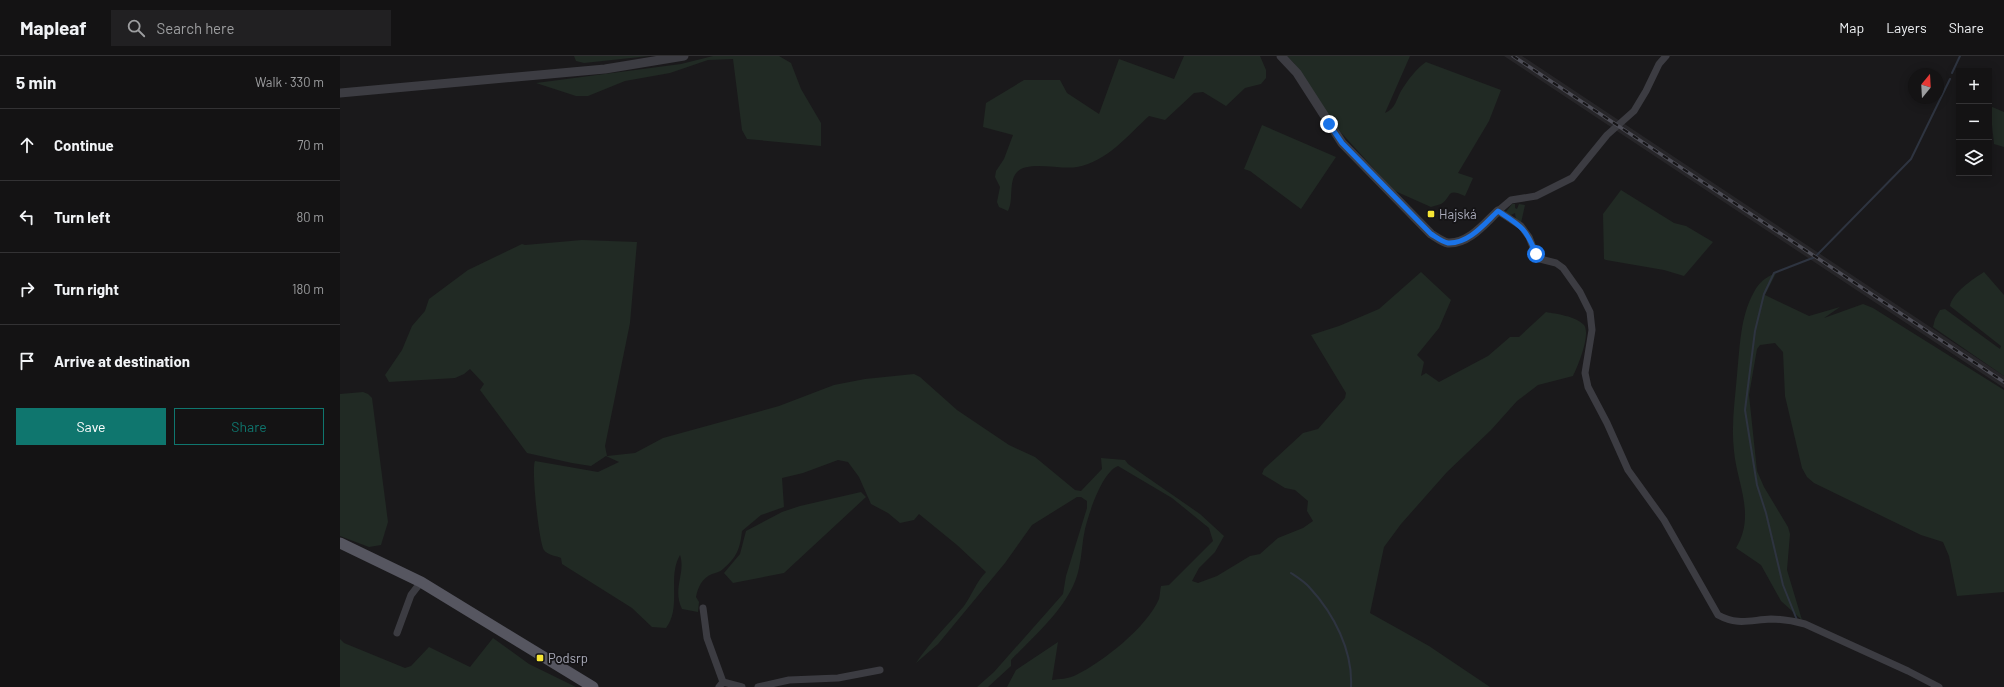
<!DOCTYPE html>
<meta charset="utf-8">
<style>
:root{--surface:#141314;--page:#212022;--text:#f1f3f6;--muted:#9d9ea0;--line:#333234;--accent:#0f766e}
body{margin:0;font-family:Barlow,sans-serif;background:var(--page);color:var(--text)}
.controls{position:absolute;right:12px;top:12px;display:grid;overflow:hidden;border-radius:0px;box-shadow:0 2px 10px #0003}
.controls button{width:36px;height:36px;display:grid;place-items:center;padding:0;border:0;border-bottom:1px solid var(--line);background:var(--surface);color:var(--text);font:20px sans-serif}
.compass{position:absolute;left:1568px;top:12px;width:36px;height:36px;border-radius:50%;background:var(--surface);box-shadow:0 2px 10px #0003;rotate:18deg}
.stop{position:absolute;width:12px;height:12px;margin:-9px;border:3px solid #1a73e8;border-radius:50%;background:#fff}
.stop.end{background:#1a73e8;border-color:#fff;box-shadow:0 1px 4px #0008}
.list{margin:0;padding:0;list-style:none}
h2{display:flex;justify-content:space-between;align-items:center;height:52px;margin:0;padding:0 16px;font-size:17px}
h2 small{font-size:13px;font-weight:400;color:var(--muted)}
.list li{display:grid;grid-template-columns:26px 1fr auto;gap:12px;align-items:center;box-sizing:border-box;height:72px;padding:0 16px;border-top:1px solid var(--line)}
.list b{display:block;font-size:15px;white-space:nowrap}
.list em{font-size:13px;font-style:normal;color:var(--muted)}
.actions{display:flex;gap:8px;padding:12px 16px}
.actions a{flex:1;padding:9px 0;border:1px solid var(--accent);border-radius:0px;text-align:center;font-size:14px;color:var(--accent)}
.actions .main{background:var(--accent);color:#fff}
.icon{flex:none;width:22px;height:22px;fill:none;stroke:currentColor;stroke-width:2;stroke-linecap:round;stroke-linejoin:round}
.map{position:relative;flex:none;width:1664px;height:631px;overflow:hidden}
header{display:flex;align-items:center;gap:24px;box-sizing:border-box;height:56px;padding:0 20px;background:var(--surface);border-bottom:1px solid var(--line)}
header strong{font-size:19px}
nav{display:flex;gap:22px;margin-inline-start:auto;font-size:14px}
.search{width:280px;height:36px;background:var(--page);display:flex;align-items:center;gap:10px;box-sizing:border-box;padding:0 14px;border-radius:0px;color:var(--muted);font-size:15px}
main{display:flex}
aside{flex:1;background:var(--surface)}
.map>svg:first-child{display:block}
.built{fill:#262528}
.green{fill:#212a24}
.lines{fill:none;stroke-linecap:round;stroke-linejoin:round}
.stream{stroke:#2e3440;stroke-width:2}
.minor{stroke:#3c3c42;stroke-width:7}
.tertiary{stroke:#3c3c42;stroke-width:9}
.primary{stroke:#565660;stroke-width:11}
.rail-casing{stroke:#4d4d56;stroke-width:3.5}
.rail{stroke:#151416;stroke-width:2;stroke-dasharray:6;stroke-linecap:butt}
.route{stroke:#1a73e8;stroke-width:5}
.poi-dot{fill:#f7e635;stroke:#151416;stroke-width:1.5}
.labels{text-anchor:middle;stroke-width:3.5;stroke-linejoin:round;paint-order:stroke}
.poi-label{font-size:13px;fill:#abacbb;stroke:#151416;text-anchor:start}
</style>
<header>
<strong>Mapleaf</strong>
<div class="search"><svg class="icon" aria-label="search" viewBox="0 0 24 24"><circle cx="10" cy="10" r="6"/><path d="M15 15l6 6"/></svg>Search here</div>
<nav><a>Map</a><a>Layers</a><a>Share</a></nav>
</header>
<main>
<aside>
<h2>5 min<small>Walk · 330 m</small></h2>
<ul class="list">
<li><svg class="icon" aria-label="ahead" viewBox="0 0 24 24"><path d="M12 20V5M6 11l6-6 6 6"/></svg><div><b>Continue</b></div><em>70 m</em></li>
<li><svg class="icon" aria-label="left" viewBox="0 0 24 24"><path d="M17 20v-9H6M10 6l-5 5 5 5"/></svg><div><b>Turn left</b></div><em>80 m</em></li>
<li><svg class="icon" aria-label="right" viewBox="0 0 24 24"><path d="M7 20v-9h11M14 6l5 5-5 5"/></svg><div><b>Turn right</b></div><em>180 m</em></li>
<li><svg class="icon" aria-label="arrive" viewBox="0 0 24 24"><path d="M6 21V4h12l-3 4 3 4H6"/></svg><div><b>Arrive at destination</b></div></li>
</ul>
<div class="actions"><a class="main">Save</a><a>Share</a></div>
</aside>
<div class="map">
<svg width="1664" height="631" viewBox="0 0 1664 631">
<rect width="100%" height="100%" fill="#1a191b"/>
<path class="built" d="M1164,0H1182L1545,241L1664,320V332Z"/>
<g class="green">
<path d="M234,0H309L244,7L236,5Z"/>
<path d="M373,0H439L451,7L461,33L481,67V90L407,83L402,74L393,3L368,4L330,17L285,25L248,40H236L196,27L341,8Z"/>
<path d="M844,0H920L926,14V22L921,28L905,32L886,50L863,36L854,37L825,64L809,60C787,80 768,105 737,111C721,114 688,104 677,116C668,126 674,144 668,155L659,151L657,146L660,131L655,121L656,115L664,103L673,79L643,71L646,47L684,24H720L727,37L759,58L779,3L834,23Z"/>
<path d="M947,0H1070L1045,57C1056,52 1056,44 1061,35C1068,24 1075,14 1086,6L1161,34L1149,65L1118,117L1133,122L1125,140C1106,131 1112,141 1101,148C1098,149 1094,150 1091,151L1055,135L1046,126L996,71L954,7Z"/>
<path d="M1650,50L1664,56V91L1654,88Z"/>
<path d="M922,69L996,101L961,153L910,115L904,113Z"/>
<path d="M1281,134L1334,167L1346,170L1373,186L1344,220L1324,214L1266,204L1264,203L1263,158Z"/>
<path d="M1172,148H1175V152L1177,153L1179,148L1185,149L1181,167L1176,164L1175,157L1171,159L1165,157Z"/>
<path d="M242,184L297,186L290,267L265,390L267,400L295,397L323,382L439,350L494,329L525,323L574,318L580,321L617,354L669,389L695,401L735,434L741,435L762,413L761,402L785,404L788,408L860,458L884,480L875,496L859,512L852,525L858,527L877,520L910,500L920,498L938,482L963,472L973,465L967,455L968,445L955,434L945,432L922,418L924,413L963,377L978,373L1005,342L1006,337L971,279L999,270L1039,253L1081,216L1111,244L1099,272L1077,299L1084,306L1081,320L1086,317L1099,326L1148,300L1170,281H1179L1206,256C1216,258 1236,260 1244,269C1251,278 1238,310 1233,320L1198,329L1177,345L1151,374L1107,416L1061,468L1044,491L1030,557L1089,590L1150,631H667L676,614L718,586L712,624C719,623 729,623 736,619C763,606 807,571 819,543C820,539 820,534 821,530L829,529L873,485L869,472L832,442L778,410C762,416 749,457 745,473C742,486 742,499 739,512C732,548 696,578 671,604V610L648,631H637L654,616L723,538L726,520L747,452V445L741,441H737L692,469L665,507L598,588L576,607C590,586 608,569 624,550C632,539 636,526 646,516L617,489L579,458L574,464L560,467L548,457L531,448L519,421L508,406L498,404L463,417L442,422L444,451L421,459L402,475C400,493 397,501 383,513C380,516 375,517 372,518C362,522 358,531 356,541L359,546L358,556L342,553C332,533 346,517 340,499C327,521 342,551 326,572L312,571L292,552L222,508L221,502C217,500 207,499 204,494C199,487 191,412 195,405L258,416L279,406L266,400L251,410L232,407L187,397L140,334L144,328L130,313L124,318L115,322L49,326L45,319L62,294L72,270L85,255L89,243L128,214L182,188L185,189Z"/>
<path d="M1644,216L1664,239V320L1593,271L1595,263L1600,254L1605,253L1660,293L1661,290L1610,250C1612,237 1633,223 1644,216Z"/>
<path d="M1436,217L1425,239L1469,260L1500,251L1484,262L1523,248L1533,252L1664,334V536L1617,540L1609,500L1603,486L1581,479L1474,427L1467,421L1462,412L1445,340L1443,296L1435,287L1420,289L1417,293L1409,339L1417,415L1424,431L1448,471L1450,478L1447,514L1462,564L1441,545L1421,509L1396,492C1416,459 1397,428 1394,395C1391,369 1395,344 1397,319C1400,291 1400,261 1414,236C1419,226 1426,221 1436,217Z"/>
<path d="M23,336L28,338L32,342L48,466L41,489L29,491L0,480V338Z"/>
<path d="M521,436L526,441L444,517L393,527L384,517L400,498L406,475L442,456L460,450Z"/>
<path d="M153,582L189,608L236,631H0V583L4,587L65,612L71,610L89,591L130,611Z"/>
</g>
<g class="lines">
<g class="stream">
<path d="M1612,17L1620,0"/>
<path d="M951,517C957,521 965,526 970,532C994,558 1013,595 1011,631"/>
<path d="M1457,564L1443,529L1426,457L1417,429L1405,354L1415,275L1424,238L1434,217L1475,201L1571,103L1610,23"/>
</g>
<g class="minor">
<path d="M1326,0L1319,8L1306,35L1294,55L1267,79L1232,122L1196,140L1171,144L1158,155L1181,170L1189,181L1196,199L1200,203L1216,207L1223,212L1240,236L1250,256L1252,274L1245,317L1248,331L1267,367L1288,414L1324,464L1378,559C1398,570 1410,564 1431,563C1443,563 1454,565 1465,568L1568,615L1599,631"/>
<path d="M363,552L367,582L383,626"/>
<path d="M57,577L71,539L81,526"/>
<path d="M379,631L383,626L402,631"/>
<path d="M418,631L449,624L498,622L540,614"/>
</g>
<g class="tertiary">
<path d="M941,0L957,17L1002,87L1091,178C1096,181 1102,186 1108,187C1129,188 1145,167 1158,155"/>
<path d="M0,37L265,13L344,0"/>
</g>
<path class="primary" d="M0,487L81,526L253,631"/>
<defs>
<path id="rail" d="M1173,0L1664,326"/>
</defs>
<use href="#rail" class="rail-casing"/>
<use href="#rail" class="rail"/>
</g>
<g class="lines">
<path class="route" d="M989,68L1002,87L1091,178C1096,181 1102,186 1108,187C1129,188 1145,167 1158,155C1181,170 1186,172 1196,198"/>
</g>
<g class="poi-dot">
<rect x="1087" y="154" width="8" height="8" rx="2"/>
<rect x="196" y="598" width="8" height="8" rx="2"/>
</g>
<g class="labels">
<g class="poi-label">
<text x="1099" y="163">Hajská</text>
<text x="208" y="607">Podsrp</text>
</g>
</g>
</svg>
<div class="controls">
<button>+</button>
<button>−</button>
<button><svg class="icon" aria-label="layers" viewBox="0 0 24 24"><path d="M12 4l9 5-9 5-9-5zM3 14l9 5 9-5"/></svg></button>
</div>
<svg class="compass" viewBox="-18 -18 36 36"><path d="M0-13l5 13h-10z" fill="#e53935"/><path d="M0 13l5-13h-10z" fill="#9d9ea0"/></svg>
<div class="stop" style="left:1196px;top:198px"></div>
<div class="stop end" style="left:989px;top:68px"></div>
</div>
</main>
